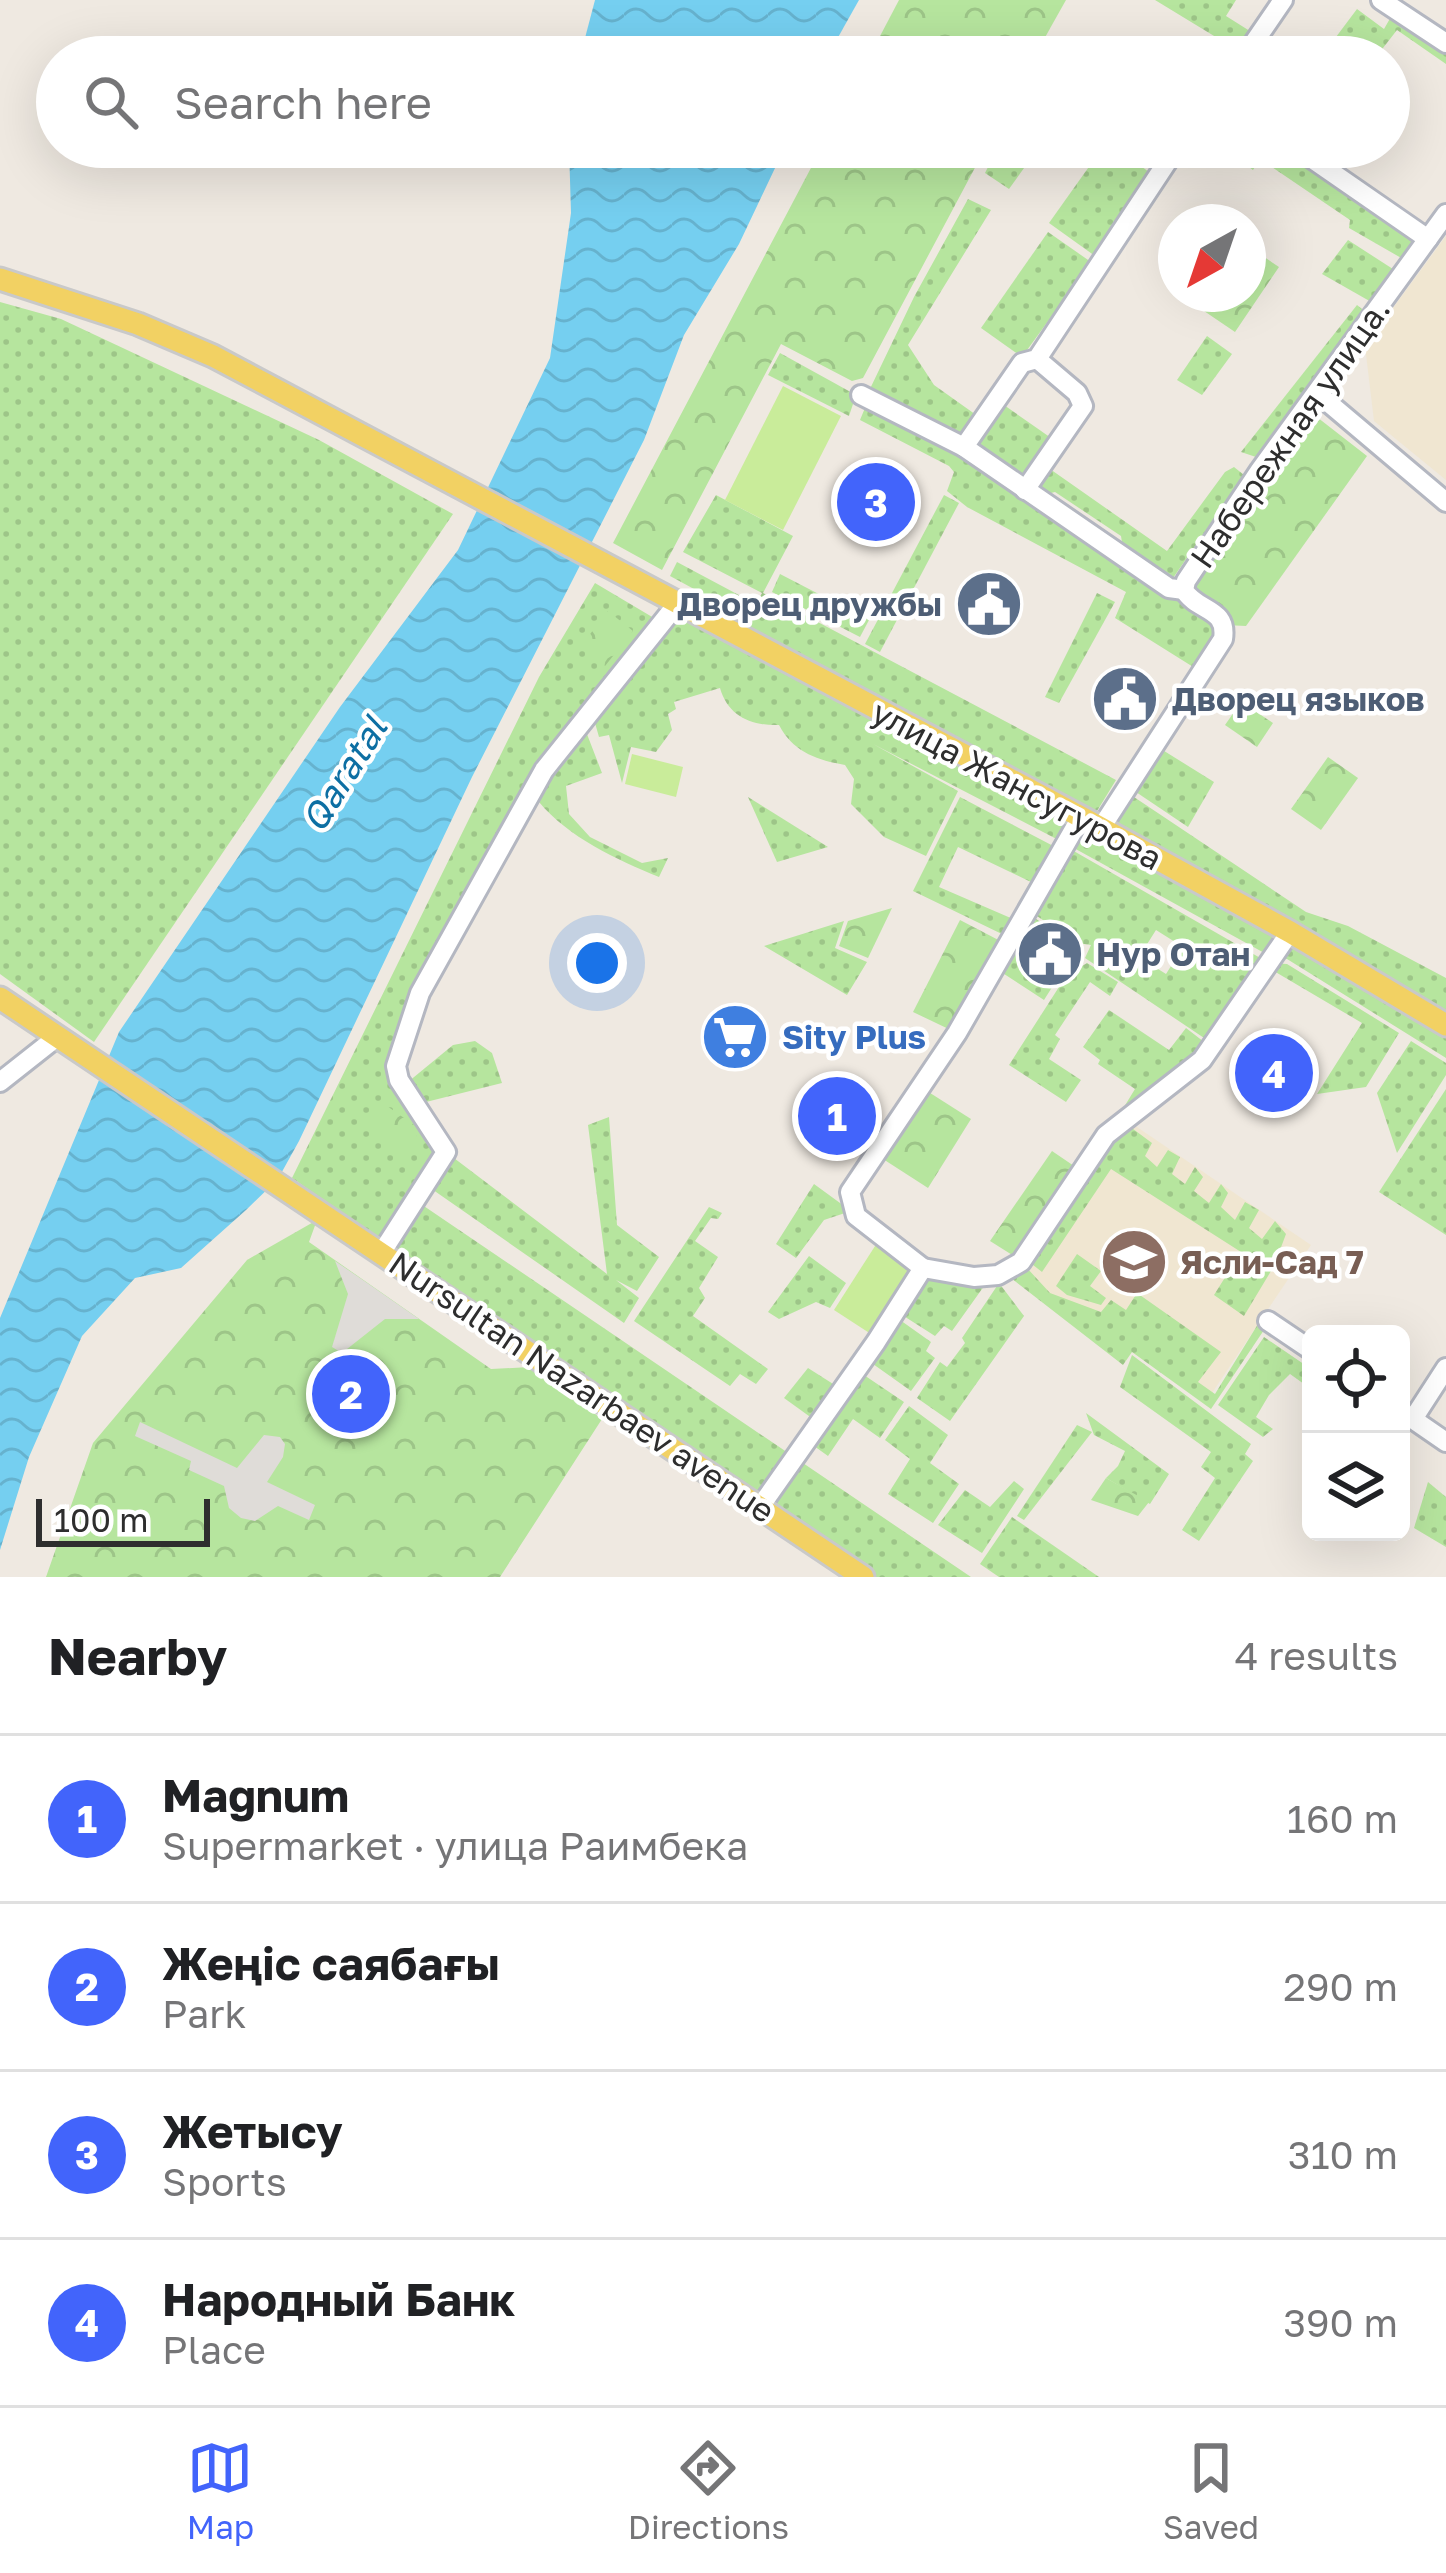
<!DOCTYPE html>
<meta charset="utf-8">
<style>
:root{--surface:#fff;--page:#f6f6f6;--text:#202124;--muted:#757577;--line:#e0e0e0;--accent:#4264fb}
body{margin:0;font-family:"Golos Text",sans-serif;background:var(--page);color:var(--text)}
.controls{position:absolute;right:36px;bottom:36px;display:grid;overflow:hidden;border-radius:18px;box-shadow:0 12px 48px #0002}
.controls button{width:108px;height:108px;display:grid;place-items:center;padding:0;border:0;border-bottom:3px solid var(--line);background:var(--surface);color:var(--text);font:60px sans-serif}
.compass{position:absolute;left:1158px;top:204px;width:108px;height:108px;border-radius:50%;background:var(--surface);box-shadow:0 12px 48px #0002;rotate:220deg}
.scale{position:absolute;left:36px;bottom:30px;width:174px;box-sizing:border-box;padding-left:12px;border:6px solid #2e2e2e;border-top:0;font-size:33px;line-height:42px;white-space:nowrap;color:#2e2e2e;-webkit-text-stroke:9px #fff;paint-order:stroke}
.you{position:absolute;left:597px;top:963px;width:42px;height:42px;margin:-30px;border:9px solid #fff;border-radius:50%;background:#1a73e8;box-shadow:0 0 0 18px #1a73e833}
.badge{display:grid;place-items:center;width:78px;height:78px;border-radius:50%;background:var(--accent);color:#fff;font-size:39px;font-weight:700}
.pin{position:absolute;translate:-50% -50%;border:6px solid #fff;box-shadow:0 3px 12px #0006}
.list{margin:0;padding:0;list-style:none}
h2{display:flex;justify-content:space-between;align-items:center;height:156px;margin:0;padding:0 48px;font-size:51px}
h2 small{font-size:39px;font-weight:400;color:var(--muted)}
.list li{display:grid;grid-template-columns:78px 1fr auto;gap:36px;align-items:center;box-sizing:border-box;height:168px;padding:0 48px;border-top:3px solid var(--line)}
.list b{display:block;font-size:45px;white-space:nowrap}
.list p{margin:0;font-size:39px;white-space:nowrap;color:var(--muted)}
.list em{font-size:39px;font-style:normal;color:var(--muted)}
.icon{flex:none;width:66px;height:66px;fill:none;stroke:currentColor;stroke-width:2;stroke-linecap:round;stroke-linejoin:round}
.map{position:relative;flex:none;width:1446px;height:1577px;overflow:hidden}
.search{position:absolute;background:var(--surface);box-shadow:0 12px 48px #0002;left:36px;right:36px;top:36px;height:132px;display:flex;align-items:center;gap:30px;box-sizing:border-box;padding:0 42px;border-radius:66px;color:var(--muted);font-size:45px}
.sheet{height:828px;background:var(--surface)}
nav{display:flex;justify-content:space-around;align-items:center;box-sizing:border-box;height:168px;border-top:3px solid var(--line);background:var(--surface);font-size:33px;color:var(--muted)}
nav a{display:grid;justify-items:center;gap:6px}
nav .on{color:var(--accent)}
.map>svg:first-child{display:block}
.education{fill:#f0e6d1}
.grass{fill:url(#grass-dots);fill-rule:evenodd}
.park{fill:url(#park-crowns)}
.pitch{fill:#c9ec9a}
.plaza{fill:#dfdcd8}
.water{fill:url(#water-waves)}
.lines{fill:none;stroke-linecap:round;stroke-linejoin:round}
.minor-casing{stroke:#b4b7c1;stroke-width:24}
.major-casing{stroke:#c9c9c9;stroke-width:27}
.minor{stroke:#fff;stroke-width:18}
.major{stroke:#f2d163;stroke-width:21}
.labels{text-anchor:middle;stroke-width:9;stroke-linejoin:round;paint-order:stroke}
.street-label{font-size:33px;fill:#2e2e2e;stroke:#fff}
.service-label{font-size:33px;font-weight:bold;fill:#4e5e75;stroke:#fff;text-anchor:start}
.shop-label{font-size:33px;font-weight:bold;fill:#366cbe;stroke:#fff;text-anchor:start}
.education-label{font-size:33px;font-weight:bold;fill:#785e54;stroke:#fff;text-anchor:start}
.water-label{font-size:36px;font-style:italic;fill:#0d6fa3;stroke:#fff}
</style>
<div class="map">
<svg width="1446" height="1577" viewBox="0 0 1446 1577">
<defs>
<pattern id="grass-dots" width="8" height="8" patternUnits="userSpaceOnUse" patternTransform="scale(3)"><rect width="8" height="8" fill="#b6e59e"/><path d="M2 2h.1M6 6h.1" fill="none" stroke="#9dc588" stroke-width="1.8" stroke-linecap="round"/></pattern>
<pattern id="park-crowns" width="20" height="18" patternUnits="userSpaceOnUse" patternTransform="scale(3)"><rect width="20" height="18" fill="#b6e59e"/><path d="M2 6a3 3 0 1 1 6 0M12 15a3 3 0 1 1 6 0" fill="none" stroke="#9dc588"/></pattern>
<pattern id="water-waves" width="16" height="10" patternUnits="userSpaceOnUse" patternTransform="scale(3)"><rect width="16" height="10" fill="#75cff0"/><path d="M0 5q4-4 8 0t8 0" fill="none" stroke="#66b2ce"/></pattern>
</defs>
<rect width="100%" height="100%" fill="#efe9e1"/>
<g class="education">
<path d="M1446,236V480L1374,421L1365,346Z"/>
<path d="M1131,1123L1311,1245L1206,1402L1024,1279Z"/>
</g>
<g class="grass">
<path d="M1155,0H1236L1226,16L1253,33L1242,53Z"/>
<path d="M1357,9L1384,29L1392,15L1446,54V64L1397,30L1376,57H1321Z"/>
<path d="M998,147H1039L1009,189L985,173Z"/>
<path d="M1103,147H1115L1153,175L1095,256L1049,223Z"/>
<path d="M1222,147H1289L1419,236L1403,259L1349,228L1350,220L1260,159L1253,170Z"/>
<path d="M968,199L991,210L908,345L934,385L979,417L962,439L868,393L914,297Z"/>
<path d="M1048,232L1091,262L1022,357L981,328Z"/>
<path d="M1348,240L1396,271L1373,303L1322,274Z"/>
<path d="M0,302L61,319L319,440L453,514L94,1042L0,974Z"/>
<path d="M1357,305L1367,313L1262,459L1241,452Z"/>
<path d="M1207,336L1232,354L1202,395L1177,380Z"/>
<path d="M780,353L856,395L849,416L768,375Z"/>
<path d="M867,403L960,453L1219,627L1198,670L1115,618L1126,592L967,507L947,491L954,472L949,466L860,420Z"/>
<path d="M1001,403L1054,440L1025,483L971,447Z"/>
<path d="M1234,467L1244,475L1171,581L1123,549L1121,536L1055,492L1039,496L1035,490L1050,469L1167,551L1225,472Z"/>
<path d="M716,495L793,536L763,593L1116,780L1097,811L959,754L739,637L762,593L683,552Z"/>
<path d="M944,495L959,503L880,652L865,644Z"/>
<path d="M677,562L750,601L742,615L670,576Z"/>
<path d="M780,574L869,620L860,637L772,592Z"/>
<path d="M595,583L664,624L583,719L441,955L397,1063L446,1152L607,1274L588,1125L609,1117L617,1225L659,1257L637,1291L616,1280L639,1298L624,1323L426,1185L415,1200L971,1577H863L292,1178L539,677Z"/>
<path d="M1097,593L1115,602L1059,703L1045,697Z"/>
<path d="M676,609L1126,846L1446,1029V1058L1287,959L1277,960L1072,847L873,744L958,791L926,856L884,837L851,804L854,779L845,765C817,760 793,752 779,725C751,726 728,716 720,688L674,702L676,709L668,714L672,730L656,752L631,747L622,783L609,735L599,737L593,716L663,638Z"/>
<path d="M585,729L602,773L566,786L569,814L590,837L642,863L668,858L659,877C617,860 568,837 539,802L544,780Z"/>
<path d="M1161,749L1214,782L1188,827L1133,790Z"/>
<path d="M1125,791L1306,912L1348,926L1446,978V1025L1424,1010L1428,1001L1423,1006L1101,828Z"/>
<path d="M748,797L828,847L777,862Z"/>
<path d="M960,797L1059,849L1035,884L958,847L939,887L1013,919L1006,936L913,891Z"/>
<path d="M1065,846L1269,963L1287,964L1399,1033L1366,1087L1317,1094L1362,1023L1267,967L1213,1044L1085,958L1091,945L1077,943L1028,910ZM1156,930L1183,947L1166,974L1139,957Z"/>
<path d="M1028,914L1044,924L1024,958L1056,981L1044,1000L998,970Z"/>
<path d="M844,921L835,948L867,962L847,995L764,946Z"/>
<path d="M1087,963L1118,982L1110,996L1090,982L1055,1035L1060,1039L1049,1059L1081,1080L1066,1102L1009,1065L1066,976Z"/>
<path d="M1109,1010L1169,1050L1186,1028L1208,1045L1113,1125L1135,1089L1098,1064L1100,1060L1083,1047Z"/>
<path d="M475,1041L492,1053L502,1083L422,1103L408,1082L453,1045Z"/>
<path d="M1411,1041L1446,1063V1075L1397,1153L1377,1093Z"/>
<path d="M1446,1089V1235L1379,1192Z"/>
<path d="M1125,1123L1152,1143L1145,1156L1157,1167L1168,1150L1180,1157L1172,1174L1185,1184L1195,1167L1203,1177L1194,1191L1209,1203L1221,1184L1228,1193L1221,1207L1235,1220L1245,1202L1259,1210L1249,1228L1262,1239L1275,1221L1286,1234L1274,1266L1244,1316L1214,1295L1241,1252L1111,1169L1042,1272L1028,1261Z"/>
<path d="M814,1184L851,1211L824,1220L796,1258L776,1244Z"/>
<path d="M709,1207L722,1213L718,1219L711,1218L695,1241L718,1257L699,1288L705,1298L693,1316L768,1369L756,1384L740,1374L730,1386L634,1321Z"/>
<path d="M1077,1254L1101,1271L1090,1286L1106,1298L1101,1305L1067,1295L1056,1286Z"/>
<path d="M809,1256L846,1283L830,1308L816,1302L779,1319L768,1312Z"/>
<path d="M1027,1268L1050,1293L1101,1312L1111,1300L1126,1310L1137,1293L1221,1352L1198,1382L1215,1394L1258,1324L1264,1330L1211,1409L1132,1352L1123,1365L1007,1275Z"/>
<path d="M924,1273L987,1282L952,1331L944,1326L935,1336L899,1313Z"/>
<path d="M999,1283L1024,1316L950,1421L917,1398L940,1362L947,1367L965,1343L962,1338Z"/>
<path d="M900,1320L931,1342L926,1351L935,1358L911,1391L873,1364Z"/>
<path d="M1264,1337L1311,1369V1389L1290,1374L1269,1395L1256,1417L1273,1429L1263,1437L1218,1405Z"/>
<path d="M1132,1355L1251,1444L1245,1454L1253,1461L1199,1541L1182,1530L1215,1478L1201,1467L1211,1452L1120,1387Z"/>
<path d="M808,1368L841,1389L820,1424L784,1398Z"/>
<path d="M861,1373L904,1402L880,1438L853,1419L828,1456L814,1446Z"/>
<path d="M909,1406L948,1435L930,1463L959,1484L933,1523L888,1494L910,1459L885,1440Z"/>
<path d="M1086,1413L1169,1474L1150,1504L1106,1478L1118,1466L1125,1451L1094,1435Z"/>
<path d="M1077,1425L1092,1432L1024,1520L1017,1516Z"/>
<path d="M1014,1481L1024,1489L982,1553L938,1525L965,1490L990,1507Z"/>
<path d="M1428,1482L1446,1497V1547L1414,1528Z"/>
<path d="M1012,1517L1099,1577H999L980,1564Z"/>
</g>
<g class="park">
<path d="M899,0H1066L1034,57H869Z"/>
<path d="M822,147H986L863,378L852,381L781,344L662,570L613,543Z"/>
<path d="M1248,246L1279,267L1235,332L1179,294H1248Z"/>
<path d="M1313,414L1367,456L1246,626L1225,625L1186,581L1224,524Z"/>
<path d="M608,611L633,631L605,666L580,647Z"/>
<path d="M1241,702L1273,723L1257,747L1225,725Z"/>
<path d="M1328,757L1358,778L1321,830L1291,809Z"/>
<path d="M892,908L868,958L839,946L848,921Z"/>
<path d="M960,920L1008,945L957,1033L913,1012Z"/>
<path d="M927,1091L971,1119L928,1188L883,1159Z"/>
<path d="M380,1101L421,1130L402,1156L362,1126Z"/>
<path d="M1052,1151L1077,1168L1017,1258L990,1241Z"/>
<path d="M317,1220L309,1242L491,1369L530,1367L602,1419L500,1577H46L93,1443L247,1260Z"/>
<path d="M1106,1478L1149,1502L1138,1516L1091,1500Z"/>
</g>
<g class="pitch">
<path d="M783,386L841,416L783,530L725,500Z"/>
<path d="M632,754L683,767L676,797L625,784Z"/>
<path d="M877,1243L917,1270L874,1336L834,1310Z"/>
</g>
<g class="plaza">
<path d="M335,1261L360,1278L419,1319H385L342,1353L332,1347L348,1294Z"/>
<path d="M140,1422L237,1468L264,1435L280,1437L285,1444L283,1457L267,1482L315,1505L309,1520L278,1506L255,1521L241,1518L229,1508L224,1486L189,1470L191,1461L135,1436Z"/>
</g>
<g class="water">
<path d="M595,0H859L827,57H580Z"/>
<path d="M569,147H785L739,244L684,335L644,440L472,777L299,1141L278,1179L246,1210L181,1268L135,1278L82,1336L29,1457L0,1550V1318L119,1032L340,707L458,550L550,358L571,213Z"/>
</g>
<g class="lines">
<defs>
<g id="minor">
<path d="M1381,0L1446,43"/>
<path d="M1244,57L1283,0"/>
<path d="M1177,147L1037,359L1022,363L964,447L1169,588L1184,590"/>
<path d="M1295,147L1428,239"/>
<path d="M1317,393L1446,502"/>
<path d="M861,395L964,447"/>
<path d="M1025,490L1083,406L1077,393L1037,359"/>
<path d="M1101,828L1223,639C1228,607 1197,612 1184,590L1186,581L1260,470L1446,214"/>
<path d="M0,1082L57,1037"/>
<path d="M382,1252L446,1152L399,1080L396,1066L420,993L544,770L677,604"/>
<path d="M923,1268L974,1277L998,1275L1021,1262L1106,1135L1202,1060L1290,932"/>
<path d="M1268,1321L1311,1350"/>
<path d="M1401,1411L1446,1442"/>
<path d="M1413,1419L1446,1368"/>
<path d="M760,1507L876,1342L923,1268L856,1216L850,1192L957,1033L1081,817"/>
</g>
<g id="major">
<path d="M0,279L138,324L213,356L1081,817L1290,932L1446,1025"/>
<path d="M0,998L863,1577"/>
</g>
</defs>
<use href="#minor" class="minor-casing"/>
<use href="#major" class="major-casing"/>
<use href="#minor" class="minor"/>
<use href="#major" class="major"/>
</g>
<defs>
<symbol id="civic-disc" viewBox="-11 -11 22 22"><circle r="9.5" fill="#5c6f8a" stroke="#fff"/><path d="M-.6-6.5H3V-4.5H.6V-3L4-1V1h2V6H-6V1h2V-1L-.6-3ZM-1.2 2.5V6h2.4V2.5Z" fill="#fff"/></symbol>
<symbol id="supermarket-disc" viewBox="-11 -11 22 22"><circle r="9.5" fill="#3f7fe0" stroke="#fff"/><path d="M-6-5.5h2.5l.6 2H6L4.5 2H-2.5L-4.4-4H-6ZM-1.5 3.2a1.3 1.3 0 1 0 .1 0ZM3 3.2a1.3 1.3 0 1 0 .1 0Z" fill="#fff"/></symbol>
<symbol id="school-disc" viewBox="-11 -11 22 22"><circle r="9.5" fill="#8d6e63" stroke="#fff"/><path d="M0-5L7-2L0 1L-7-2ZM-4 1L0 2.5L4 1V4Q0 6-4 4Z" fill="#fff"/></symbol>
</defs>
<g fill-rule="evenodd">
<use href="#civic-disc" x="951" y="566" width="76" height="76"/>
<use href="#civic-disc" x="1087" y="661" width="76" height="76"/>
<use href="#civic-disc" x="1012" y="916" width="76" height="76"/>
<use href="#supermarket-disc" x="697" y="999" width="76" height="76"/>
<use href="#school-disc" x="1096" y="1224" width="76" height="76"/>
</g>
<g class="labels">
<g class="street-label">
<text transform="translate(1290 433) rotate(-55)" y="12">Набережная улица.</text>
<text transform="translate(1017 785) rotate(28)" y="12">улица Жансугурова</text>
<text transform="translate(582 1387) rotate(34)" y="12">Nursultan Nazarbaev avenue</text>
</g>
<g class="service-label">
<text x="942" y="616" text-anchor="end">Дворец дружбы</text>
<text x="1172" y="711">Дворец языков</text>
<text x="1096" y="966">Нур Отан</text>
</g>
<g class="shop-label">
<text x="782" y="1049">Sity Plus</text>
</g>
<g class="education-label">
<text x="1180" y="1274">Ясли-Сад 7</text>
</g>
<g class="water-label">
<text transform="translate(344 774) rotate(-58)" y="13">Qaratal</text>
</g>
</g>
</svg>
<div class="controls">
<button><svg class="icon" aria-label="locate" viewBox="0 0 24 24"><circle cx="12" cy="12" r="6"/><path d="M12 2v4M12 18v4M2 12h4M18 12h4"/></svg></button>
<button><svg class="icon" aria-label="layers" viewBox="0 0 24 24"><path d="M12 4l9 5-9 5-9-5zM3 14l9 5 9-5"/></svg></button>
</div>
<svg class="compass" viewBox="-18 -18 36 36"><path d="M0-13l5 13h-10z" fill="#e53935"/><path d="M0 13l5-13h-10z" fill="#757577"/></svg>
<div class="scale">100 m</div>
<div class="you"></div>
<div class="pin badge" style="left:837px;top:1116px">1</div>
<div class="pin badge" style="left:351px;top:1394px">2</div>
<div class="pin badge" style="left:876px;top:502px">3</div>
<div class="pin badge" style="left:1274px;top:1073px">4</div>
<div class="search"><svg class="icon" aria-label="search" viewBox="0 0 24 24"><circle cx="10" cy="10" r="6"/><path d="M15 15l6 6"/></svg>Search here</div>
</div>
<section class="sheet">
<h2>Nearby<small>4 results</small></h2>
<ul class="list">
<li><span class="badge">1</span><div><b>Magnum</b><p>Supermarket · улица Раимбека</p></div><em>160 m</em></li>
<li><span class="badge">2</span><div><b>Жеңіс саябағы</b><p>Park</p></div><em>290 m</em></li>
<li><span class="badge">3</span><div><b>Жетысу</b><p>Sports</p></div><em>310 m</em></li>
<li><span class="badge">4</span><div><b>Народный Банк</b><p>Place</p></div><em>390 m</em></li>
</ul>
</section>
<nav>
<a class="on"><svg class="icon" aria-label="map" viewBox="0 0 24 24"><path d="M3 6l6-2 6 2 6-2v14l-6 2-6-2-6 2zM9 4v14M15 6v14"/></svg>Map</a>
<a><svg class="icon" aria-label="directions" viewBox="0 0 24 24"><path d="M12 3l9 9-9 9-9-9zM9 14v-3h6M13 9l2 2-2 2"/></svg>Directions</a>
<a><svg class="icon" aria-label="saved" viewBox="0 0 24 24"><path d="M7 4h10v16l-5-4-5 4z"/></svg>Saved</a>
</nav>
